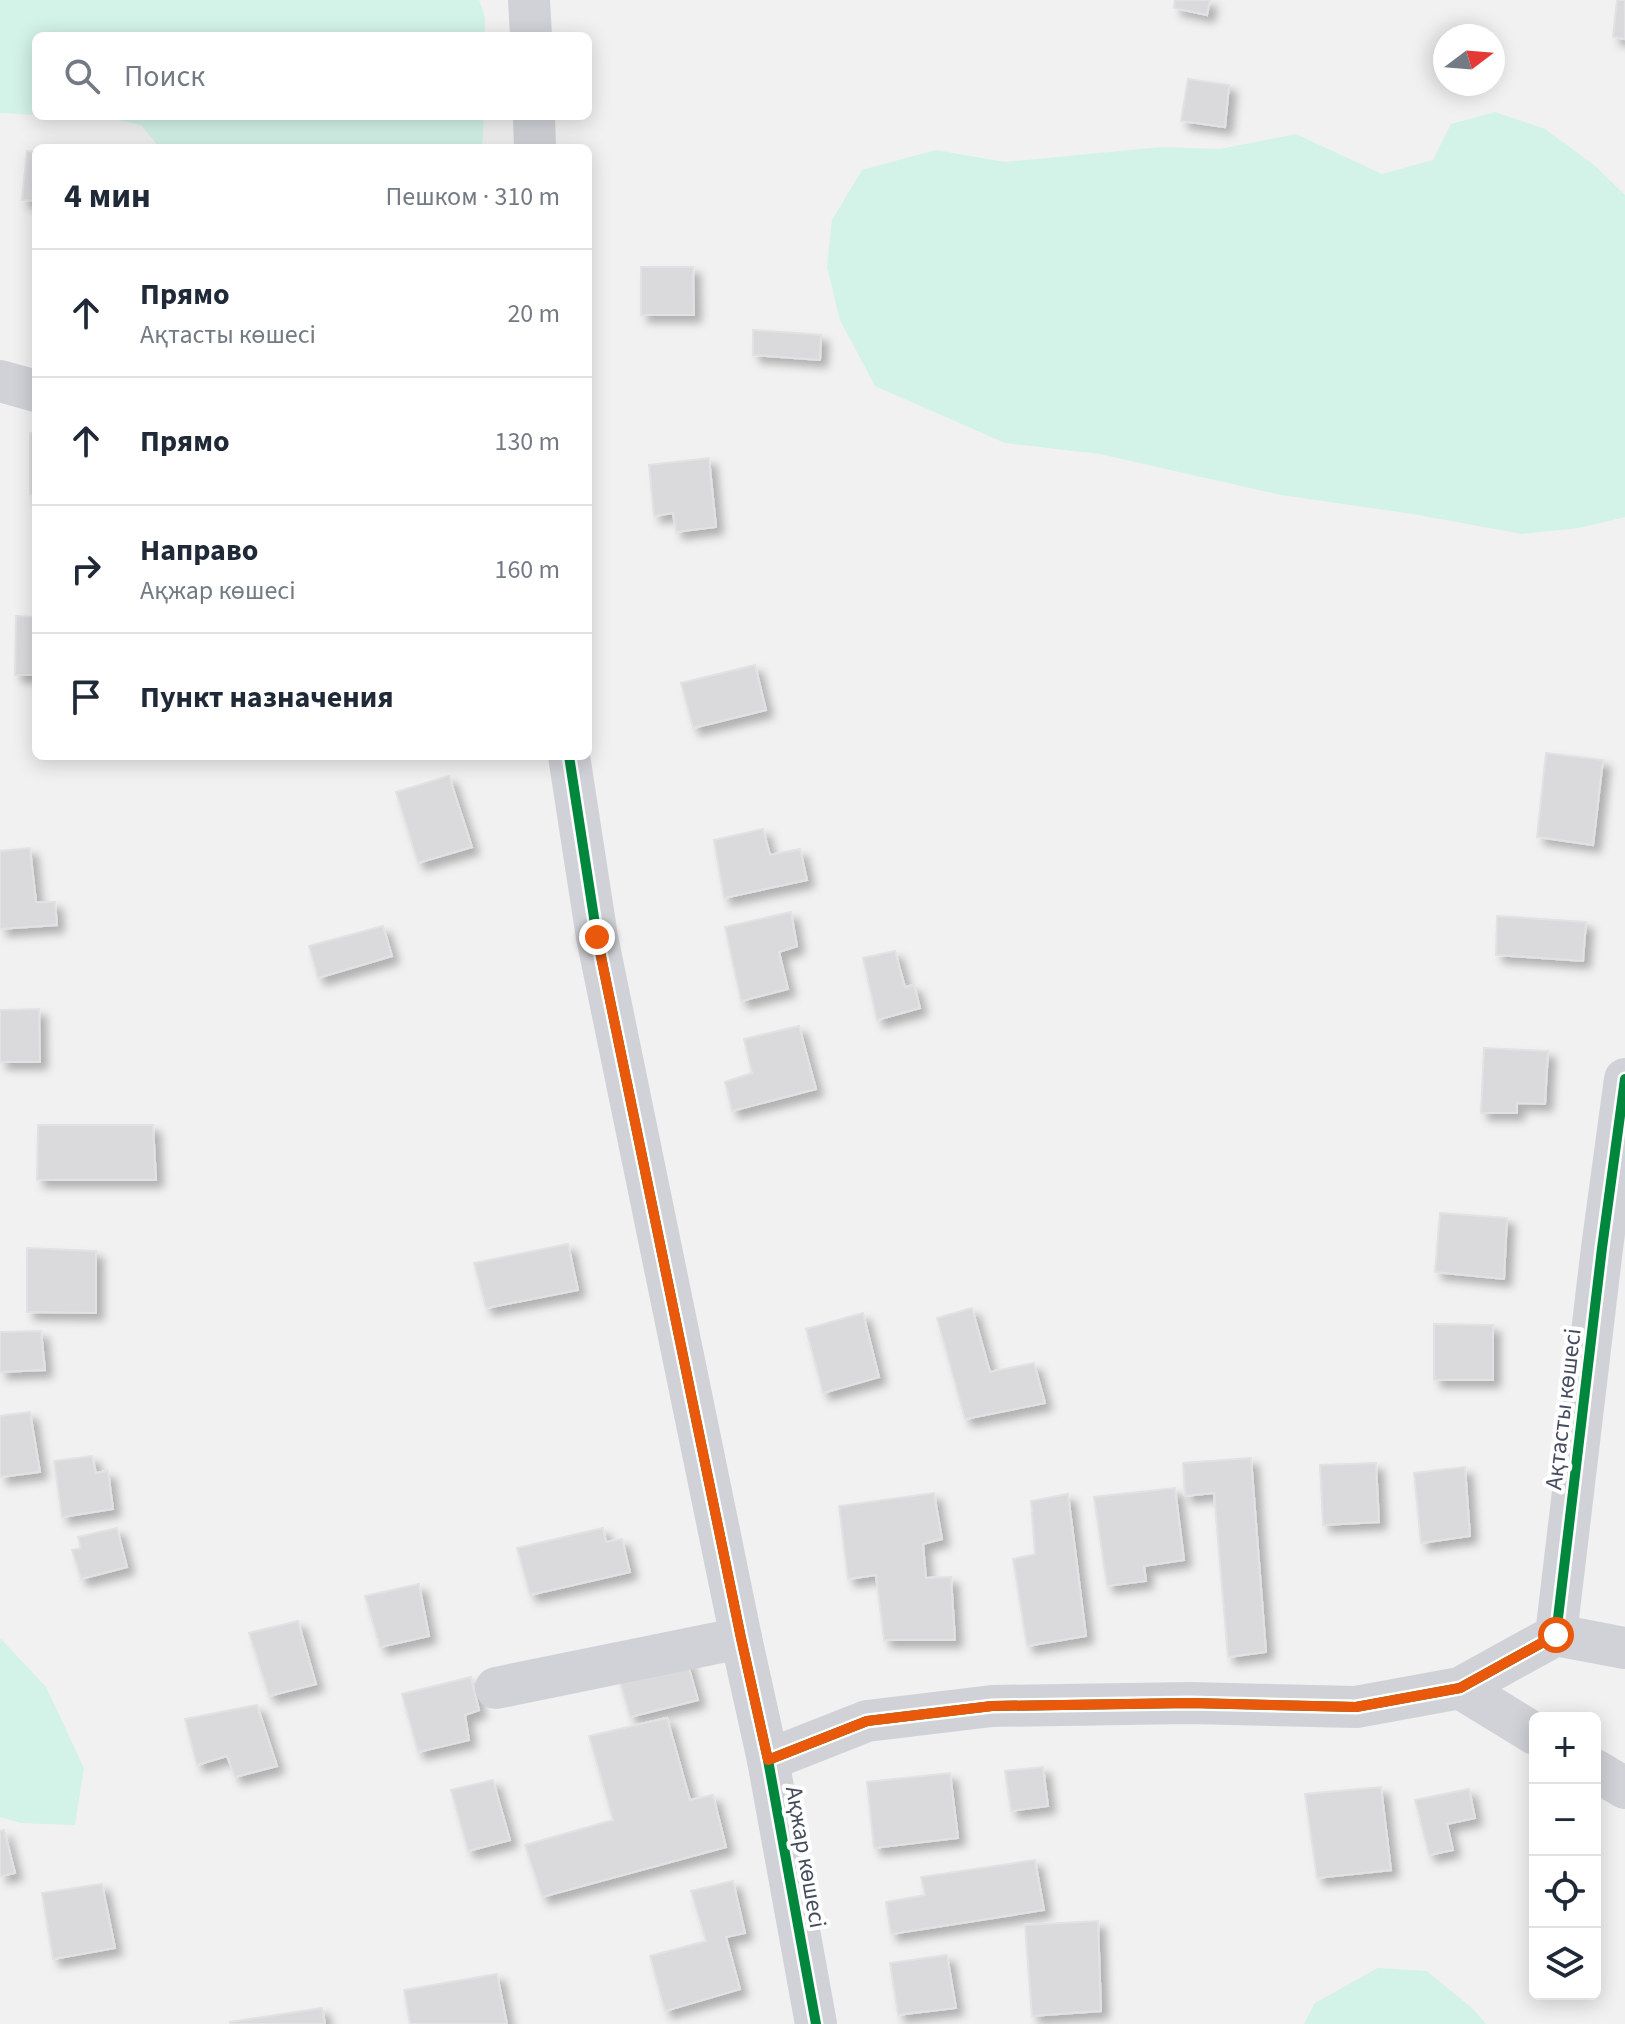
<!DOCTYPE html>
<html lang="ru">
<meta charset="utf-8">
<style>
:root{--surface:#fff;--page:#f2f2f3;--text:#1f2937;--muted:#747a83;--line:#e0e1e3}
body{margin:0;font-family:"Source Sans 3",sans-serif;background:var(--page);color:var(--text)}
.controls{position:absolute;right:24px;bottom:24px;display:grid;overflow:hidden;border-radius:12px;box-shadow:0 4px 20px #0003}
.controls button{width:72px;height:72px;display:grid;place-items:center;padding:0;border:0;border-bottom:2px solid var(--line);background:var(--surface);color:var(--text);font:40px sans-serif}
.compass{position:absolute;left:1433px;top:24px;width:72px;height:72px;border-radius:50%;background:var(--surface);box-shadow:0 4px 20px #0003;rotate:74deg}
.stop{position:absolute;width:24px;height:24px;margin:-18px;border:6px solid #ea580c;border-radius:50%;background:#fff}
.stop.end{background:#ea580c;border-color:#fff;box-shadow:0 2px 8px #0008}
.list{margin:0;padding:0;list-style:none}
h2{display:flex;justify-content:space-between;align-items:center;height:104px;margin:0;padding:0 32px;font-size:34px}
h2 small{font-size:26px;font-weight:400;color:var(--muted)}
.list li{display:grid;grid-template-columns:52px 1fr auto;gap:24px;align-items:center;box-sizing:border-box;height:128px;padding:0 32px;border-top:2px solid var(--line)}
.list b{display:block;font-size:30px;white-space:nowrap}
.list p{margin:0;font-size:26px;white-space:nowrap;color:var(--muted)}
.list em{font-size:26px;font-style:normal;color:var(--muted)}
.icon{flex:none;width:44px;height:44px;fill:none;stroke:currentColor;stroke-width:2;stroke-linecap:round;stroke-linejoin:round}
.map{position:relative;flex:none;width:1625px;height:2024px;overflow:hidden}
.search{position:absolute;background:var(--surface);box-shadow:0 4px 20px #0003;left:32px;top:32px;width:560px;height:88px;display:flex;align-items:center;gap:20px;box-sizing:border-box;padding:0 28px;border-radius:12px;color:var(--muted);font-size:30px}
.panel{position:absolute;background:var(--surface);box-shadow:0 4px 20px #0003;left:32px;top:144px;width:560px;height:616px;border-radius:12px}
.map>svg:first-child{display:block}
.green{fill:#d3f2e8}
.building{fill:#dadadd;stroke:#e2e2e4;stroke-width:2;filter:url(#shadow)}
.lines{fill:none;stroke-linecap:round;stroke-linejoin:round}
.street{stroke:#d1d2d7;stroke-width:42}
.cycleway-casing{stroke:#fff;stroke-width:15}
.cycleway{stroke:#00873e;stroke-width:10}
.route{stroke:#ea580c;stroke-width:10}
.labels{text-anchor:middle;stroke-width:8;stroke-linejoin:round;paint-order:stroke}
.street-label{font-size:24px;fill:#464c5f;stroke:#fff}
</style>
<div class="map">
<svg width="1625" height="2024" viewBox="0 0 1625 2024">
<defs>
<filter id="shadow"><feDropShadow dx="7" dy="7" stdDeviation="4" flood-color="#0004"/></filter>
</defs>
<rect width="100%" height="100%" fill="#f1f1f1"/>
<g class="green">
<path d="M0,0H479L485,17V36H36V115L0,113Z"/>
<path d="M1495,112L1545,129L1594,165L1625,195V517L1579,528L1522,534L1413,514L1281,495L1100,454L1005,443L875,386L840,320L827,267L832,220L862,170L936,150L1005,162L1162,147L1220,149L1296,134L1382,174L1433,160L1451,124Z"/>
<path d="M101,116H484L482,148H160L141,125Z"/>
<path d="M0,1638L46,1687L84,1768L75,1825L21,1823L0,1817Z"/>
<path d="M1378,1968L1427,1971L1474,2010L1486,2024H1304L1315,2003Z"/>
</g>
<g class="building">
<path d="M1175,0H1210L1207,15L1174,8Z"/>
<path d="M1617,0H1625V39L1613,37Z"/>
<path d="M1188,79L1229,85L1225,127L1181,121Z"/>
<path d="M27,151L36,152V201L22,200Z"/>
<path d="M641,267H693L694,315H641Z"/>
<path d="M753,330L821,335L820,360L753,355Z"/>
<rect x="30" y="433" width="6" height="61"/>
<path d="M709,458L716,527L676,532L673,513L654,516L649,465Z"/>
<path d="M16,616L36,617V675H15Z"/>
<path d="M755,665L766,710L693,728L681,683Z"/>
<path d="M1546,753L1603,760L1593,845L1537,837Z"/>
<path d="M449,776L472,847L418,863L396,792Z"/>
<path d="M763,829L770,855L800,849L807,880L724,898L714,840Z"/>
<path d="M30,848L36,902H55L57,925L0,929V851Z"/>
<path d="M791,912L797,946L779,952L788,989L741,1001L725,927Z"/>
<path d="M1497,916L1586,922L1583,961L1496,955Z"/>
<path d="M383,926L392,956L318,978L309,946Z"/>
<path d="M895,951L905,987L914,985L920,1008L877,1020L863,958Z"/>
<path d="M39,1009L40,1062H0V1010Z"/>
<path d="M799,1026L816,1089L732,1111L725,1082L752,1073L744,1039Z"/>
<path d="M1484,1048L1548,1051L1545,1104L1517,1103V1113H1481Z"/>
<path d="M38,1125H153L156,1180H37Z"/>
<path d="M1440,1213L1507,1218L1504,1279L1435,1272Z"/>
<path d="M568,1244L578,1290L486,1308L474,1263Z"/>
<path d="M27,1248L96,1251V1313L27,1312Z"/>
<path d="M972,1308L990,1372L1034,1363L1045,1403L965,1419L937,1318Z"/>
<path d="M863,1313L879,1377L823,1393L806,1329Z"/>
<path d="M1434,1324L1493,1325V1380H1434Z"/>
<path d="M41,1331L45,1370L0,1372V1332Z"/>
<path d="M30,1412L40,1472L0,1477V1416Z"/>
<path d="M92,1456L96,1473L108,1471L113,1509L62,1517L54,1461Z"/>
<path d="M1251,1458L1266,1652L1228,1657L1214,1493L1185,1496L1183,1463Z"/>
<path d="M1376,1463L1379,1522L1323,1525L1320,1465Z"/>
<path d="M1465,1467L1470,1536L1421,1543L1414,1473Z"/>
<path d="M1175,1488L1184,1560L1144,1566L1146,1581L1107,1586L1094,1497Z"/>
<path d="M934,1493L942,1539L923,1544L926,1578L951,1577L955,1640H884L876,1575L848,1579L839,1506Z"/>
<path d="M1068,1494L1086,1636L1027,1646L1013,1559L1035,1554L1031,1501Z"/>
<path d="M117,1528L127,1567L81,1579L72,1550L81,1548L78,1537Z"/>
<path d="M603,1528L606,1542L622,1539L630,1572L530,1595L517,1548Z"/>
<path d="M419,1584L429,1636L380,1647L365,1596Z"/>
<path d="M298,1621L316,1684L269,1696L249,1633Z"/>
<path d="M686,1658L698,1700L630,1717L618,1675Z"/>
<path d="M471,1677L479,1710L465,1715L469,1740L418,1752L402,1694Z"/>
<path d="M257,1705L277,1766L235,1777L227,1756L197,1765L185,1719Z"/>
<path d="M667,1718L690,1800L713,1795L726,1847L542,1897L525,1845L613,1820L589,1736Z"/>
<path d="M1043,1767L1048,1806L1011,1811L1005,1771Z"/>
<path d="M950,1773L958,1838L874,1848L867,1782Z"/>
<path d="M493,1780L510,1840L468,1851L451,1790Z"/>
<path d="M1381,1787L1391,1870L1317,1878L1305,1794Z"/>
<path d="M1469,1789L1475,1818L1447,1824L1453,1850L1429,1855L1415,1800Z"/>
<path d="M4,1830L15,1873L0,1876V1831Z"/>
<path d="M1035,1860L1044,1910L891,1934L886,1902L925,1895L921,1877Z"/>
<path d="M733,1881L745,1933L726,1937L740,1989L665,2011L650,1956L706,1941L691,1891Z"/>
<path d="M102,1884L115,1948L53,1959L42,1893Z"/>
<path d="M1098,1921L1101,2011L1032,2016L1025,1925Z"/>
<path d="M947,1955L956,2008L898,2015L890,1963Z"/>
<path d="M497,1974L507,2024H410L404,1990Z"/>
<path d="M322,2008L325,2024H231L230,2022Z"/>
</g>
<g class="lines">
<g class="street">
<path d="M529,0L531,36"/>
<path d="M534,116L535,148"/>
<path d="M0,381L36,391"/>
<path d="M569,756L597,937L741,1638L768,1760L816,2024"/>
<path d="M1556,1635L1625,1648"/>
<path d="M496,1688L741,1638"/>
<path d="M1460,1688L1535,1734"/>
<path d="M768,1760L867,1721L992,1706L1190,1703L1356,1707L1460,1688L1556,1635L1602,1248L1625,1079"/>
<path d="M1595,1770L1625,1788"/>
</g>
<defs>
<g id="cycleway">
<path d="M569,756L597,937L741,1638L768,1760L816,2024"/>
<path d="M768,1760L867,1721L992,1706L1190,1703L1356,1707L1460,1688L1556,1635L1602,1248L1625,1079"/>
</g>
</defs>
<use href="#cycleway" class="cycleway-casing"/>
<use href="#cycleway" class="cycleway"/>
</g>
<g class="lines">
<path class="route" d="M597,937L741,1638L768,1760L867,1721L992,1706L1190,1703L1356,1707L1460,1688L1556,1635"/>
</g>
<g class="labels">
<g class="street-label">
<text transform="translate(1563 1409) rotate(-83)" y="8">Ақтасты көшесі</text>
<text transform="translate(806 1857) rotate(80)" y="8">Ақжар көшесі</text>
</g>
</g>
</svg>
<div class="controls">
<button>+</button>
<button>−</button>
<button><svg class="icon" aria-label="locate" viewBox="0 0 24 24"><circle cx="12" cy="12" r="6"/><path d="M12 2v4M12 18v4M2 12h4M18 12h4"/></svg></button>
<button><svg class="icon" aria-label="layers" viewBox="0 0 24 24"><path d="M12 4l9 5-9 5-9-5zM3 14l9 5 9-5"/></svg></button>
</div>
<svg class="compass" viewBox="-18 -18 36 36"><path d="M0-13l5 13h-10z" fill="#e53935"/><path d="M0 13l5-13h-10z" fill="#747a83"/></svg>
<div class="stop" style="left:1556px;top:1635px"></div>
<div class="stop end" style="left:597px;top:937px"></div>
<div class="search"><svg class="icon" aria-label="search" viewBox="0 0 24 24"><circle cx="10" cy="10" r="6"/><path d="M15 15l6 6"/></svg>Поиск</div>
<section class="panel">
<h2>4 мин<small>Пешком · 310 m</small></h2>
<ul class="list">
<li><svg class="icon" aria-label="ahead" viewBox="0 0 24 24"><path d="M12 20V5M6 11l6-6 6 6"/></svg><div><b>Прямо</b><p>Ақтасты көшесі</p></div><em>20 m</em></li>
<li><svg class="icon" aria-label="ahead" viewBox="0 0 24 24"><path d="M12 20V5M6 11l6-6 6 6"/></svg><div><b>Прямо</b></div><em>130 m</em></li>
<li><svg class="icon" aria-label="right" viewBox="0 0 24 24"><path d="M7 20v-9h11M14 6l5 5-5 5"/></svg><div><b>Направо</b><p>Ақжар көшесі</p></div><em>160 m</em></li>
<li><svg class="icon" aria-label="arrive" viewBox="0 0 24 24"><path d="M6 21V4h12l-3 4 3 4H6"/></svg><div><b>Пункт назначения</b></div></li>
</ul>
</section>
</div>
